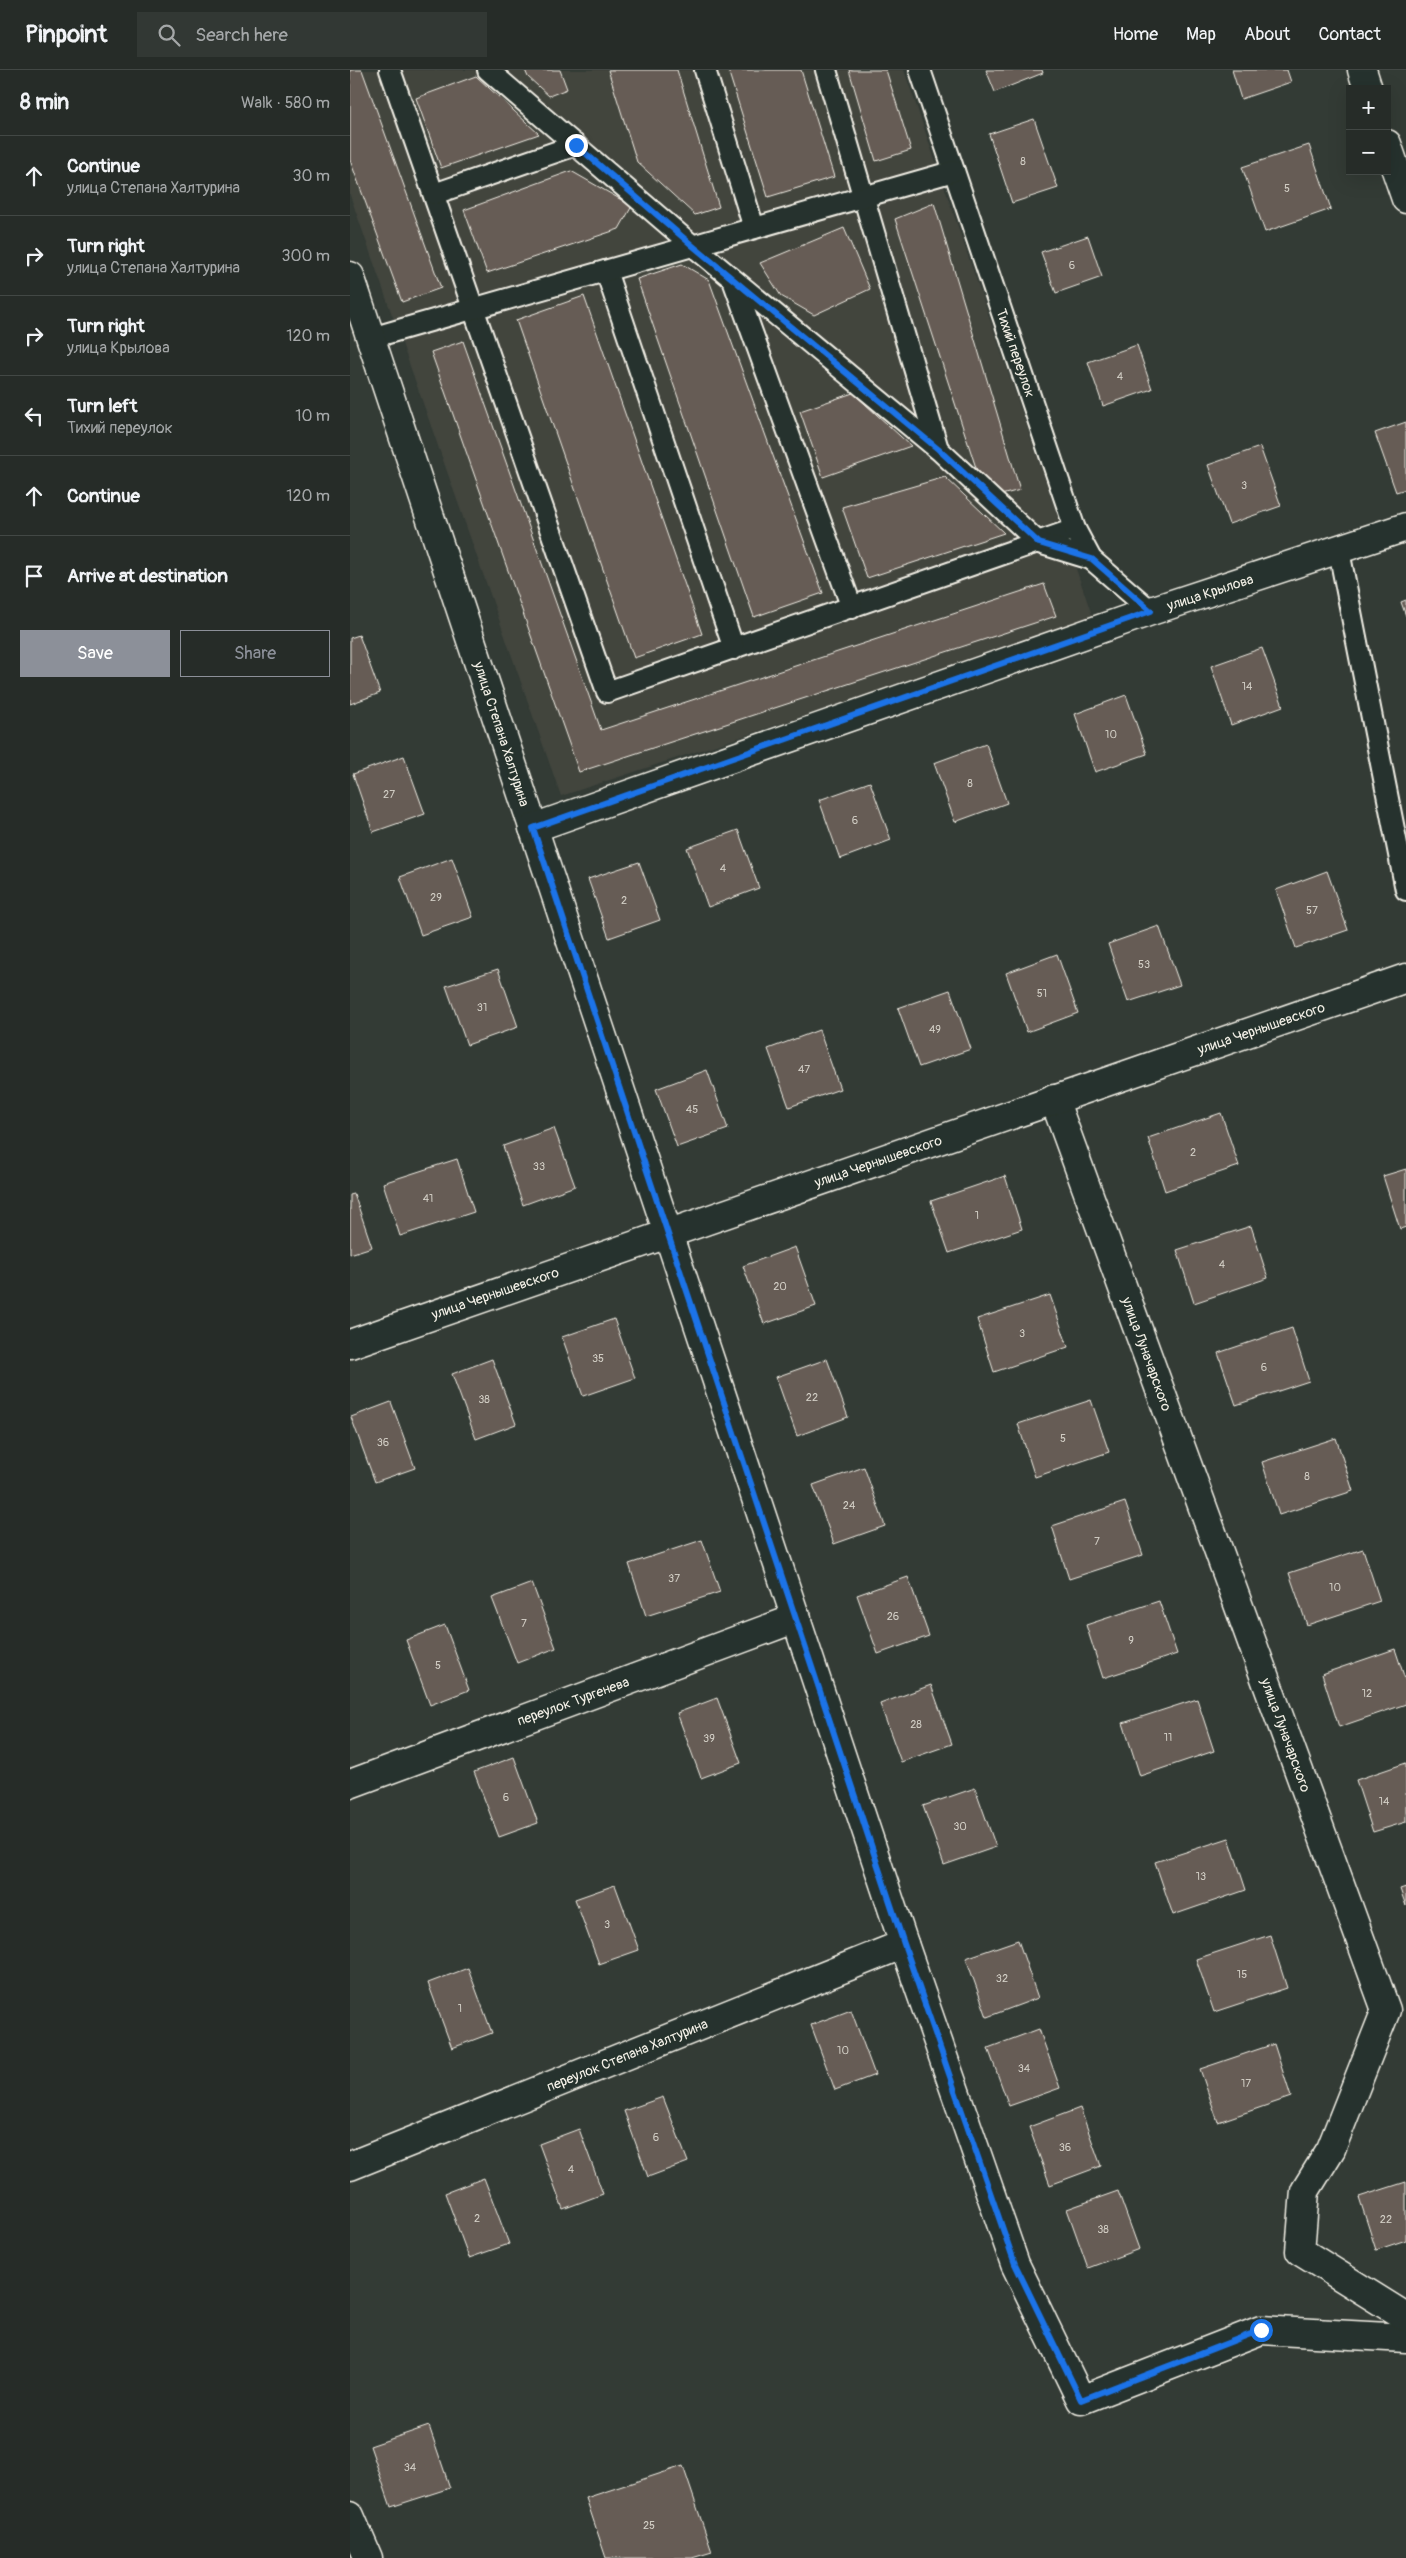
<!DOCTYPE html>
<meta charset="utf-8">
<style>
:root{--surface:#262c28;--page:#323834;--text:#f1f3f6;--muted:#a4a7a8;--line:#424845;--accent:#8c9099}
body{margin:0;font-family:Pangolin,sans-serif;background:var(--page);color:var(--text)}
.controls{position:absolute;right:15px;top:15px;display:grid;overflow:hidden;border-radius:0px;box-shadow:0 5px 20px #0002}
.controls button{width:45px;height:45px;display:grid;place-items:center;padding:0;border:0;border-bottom:1px solid var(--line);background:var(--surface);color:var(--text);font:25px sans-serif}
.stop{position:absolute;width:15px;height:15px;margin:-11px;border:4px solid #1a73e8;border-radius:50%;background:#fff}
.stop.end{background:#1a73e8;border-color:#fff;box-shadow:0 1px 5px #0008}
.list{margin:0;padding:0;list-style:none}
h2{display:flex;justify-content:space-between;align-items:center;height:65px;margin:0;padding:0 20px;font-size:21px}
h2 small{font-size:16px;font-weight:400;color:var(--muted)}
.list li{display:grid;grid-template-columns:32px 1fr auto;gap:15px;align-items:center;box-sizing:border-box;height:80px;padding:0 20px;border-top:1px solid var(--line)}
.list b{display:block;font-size:19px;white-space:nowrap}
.list p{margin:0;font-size:16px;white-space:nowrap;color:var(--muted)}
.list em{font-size:16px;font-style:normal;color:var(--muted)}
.actions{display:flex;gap:10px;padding:15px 20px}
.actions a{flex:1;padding:11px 0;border:1px solid var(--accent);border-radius:0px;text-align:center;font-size:18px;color:var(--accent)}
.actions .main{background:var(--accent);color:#fff}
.icon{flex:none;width:28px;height:28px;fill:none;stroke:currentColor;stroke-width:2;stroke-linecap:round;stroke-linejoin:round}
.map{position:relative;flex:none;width:1056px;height:2488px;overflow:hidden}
header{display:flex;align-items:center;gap:30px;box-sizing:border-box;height:70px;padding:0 25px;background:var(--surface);border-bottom:1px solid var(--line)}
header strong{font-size:24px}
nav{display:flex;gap:28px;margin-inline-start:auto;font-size:18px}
.search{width:350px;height:45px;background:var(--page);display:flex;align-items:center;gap:12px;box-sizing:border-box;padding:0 18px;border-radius:0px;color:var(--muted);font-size:19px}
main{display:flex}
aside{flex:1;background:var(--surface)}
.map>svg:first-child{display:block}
.built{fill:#42453e}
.building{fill:#665b54;stroke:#f4f1e8}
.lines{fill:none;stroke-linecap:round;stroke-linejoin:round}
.lane-casing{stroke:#f4f1e8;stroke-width:24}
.street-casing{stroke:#f4f1e8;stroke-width:31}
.lane{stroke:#26332d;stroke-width:20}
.street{stroke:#26332d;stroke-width:28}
.route{stroke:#1a73e8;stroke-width:6}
.labels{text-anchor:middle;stroke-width:4;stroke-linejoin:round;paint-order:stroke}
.number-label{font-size:11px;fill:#d0ccc3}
.street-label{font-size:14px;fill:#f4f1e8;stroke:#26332d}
</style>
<header>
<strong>Pinpoint</strong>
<div class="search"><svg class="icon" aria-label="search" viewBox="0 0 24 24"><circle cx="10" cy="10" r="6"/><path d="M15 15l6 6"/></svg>Search here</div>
<nav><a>Home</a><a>Map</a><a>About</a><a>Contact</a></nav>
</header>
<main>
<aside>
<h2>8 min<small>Walk · 580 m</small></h2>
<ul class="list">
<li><svg class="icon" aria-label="ahead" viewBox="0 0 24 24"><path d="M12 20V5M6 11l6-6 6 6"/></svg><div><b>Continue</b><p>улица Степана Халтурина</p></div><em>30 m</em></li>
<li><svg class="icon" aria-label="right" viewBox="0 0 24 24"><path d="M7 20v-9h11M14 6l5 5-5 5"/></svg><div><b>Turn right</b><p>улица Степана Халтурина</p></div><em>300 m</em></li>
<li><svg class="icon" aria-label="right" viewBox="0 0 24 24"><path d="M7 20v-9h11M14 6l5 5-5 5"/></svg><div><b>Turn right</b><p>улица Крылова</p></div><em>120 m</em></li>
<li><svg class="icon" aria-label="left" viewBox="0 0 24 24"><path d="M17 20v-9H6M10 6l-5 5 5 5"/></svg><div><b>Turn left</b><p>Тихий переулок</p></div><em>10 m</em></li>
<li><svg class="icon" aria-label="ahead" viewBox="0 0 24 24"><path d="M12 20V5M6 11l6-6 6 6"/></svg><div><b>Continue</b></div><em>120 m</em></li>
<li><svg class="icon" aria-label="arrive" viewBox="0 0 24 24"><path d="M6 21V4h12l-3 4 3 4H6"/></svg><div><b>Arrive at destination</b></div></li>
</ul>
<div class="actions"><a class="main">Save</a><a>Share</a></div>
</aside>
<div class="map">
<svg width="1056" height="2488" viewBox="0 0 1056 2488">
<rect width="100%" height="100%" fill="#333b35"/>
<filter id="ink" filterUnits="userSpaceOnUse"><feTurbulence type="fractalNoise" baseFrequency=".02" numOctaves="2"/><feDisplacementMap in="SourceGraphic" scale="10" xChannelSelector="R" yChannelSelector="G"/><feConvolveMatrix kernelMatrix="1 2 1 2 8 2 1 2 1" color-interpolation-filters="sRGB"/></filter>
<g filter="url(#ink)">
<path class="built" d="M0,0H554L744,551L211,726L0,125Z"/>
<g class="building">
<path d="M0,0H12L91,218L52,232L0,90Z"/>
<path d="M175,0H210L217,19L199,26L178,7Z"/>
<path d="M258,0H327L369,137L345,145L287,92Z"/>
<path d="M378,0H451L484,107L418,127Z"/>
<path d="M499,0H536L561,80L526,91Z"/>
<path d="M636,0H692L693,3L645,22Z"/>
<path d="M882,0H937L941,12L891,29Z"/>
<path d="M126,6L189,64L91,98L66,28Z"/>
<path d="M684,49L708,118L662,133L639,64Z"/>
<path d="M959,75L981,139L915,162L892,97Z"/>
<path d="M221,101L282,136L269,159L137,203L114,140Z"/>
<path d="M584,133L670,420L651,425L629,407L545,149Z"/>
<path d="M494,158L520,219L464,245L431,226L410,193Z"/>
<path d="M738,166L752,207L706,223L691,182Z"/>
<path d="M332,194L359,210L473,523L404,547L287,209Z"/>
<path d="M234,226L352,564L284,588L166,250Z"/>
<path d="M113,271L251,660L694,514L706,546L229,702L81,282Z"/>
<path d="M787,275L802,319L753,336L738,292Z"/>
<path d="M503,323L561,376L473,407L450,341Z"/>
<path d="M1056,352V419L1046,422L1025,363Z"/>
<path d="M910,377L931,436L879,454L858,395Z"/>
<path d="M595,407L654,463L517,508L492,437Z"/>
<path d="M1056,530V546L1051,532Z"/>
<path d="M9,565L30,623L0,634V568Z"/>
<path d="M912,578L933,636L881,655L861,596Z"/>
<path d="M776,625L797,684L745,702L725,644Z"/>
<path d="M636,674L657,733L605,752L584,693Z"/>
<path d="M54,686L75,744L23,762L3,704Z"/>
<path d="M520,712L541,770L490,789L469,730Z"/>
<path d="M388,760L409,818L358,837L337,778Z"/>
<path d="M102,788L123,847L71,865L50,807Z"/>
<path d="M289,792L310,850L259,868L238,809Z"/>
<path d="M977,801L998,860L946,878L926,820Z"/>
<path d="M809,856L830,915L778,932L758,874Z"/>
<path d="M707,884L728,943L677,962L656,903Z"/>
<path d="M148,899L168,957L117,975L96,916Z"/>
<path d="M600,920L621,979L569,997L548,938Z"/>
<path d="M469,960L490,1019L439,1037L418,979Z"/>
<path d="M357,1000L378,1059L327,1077L306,1019Z"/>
<path d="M871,1043L889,1096L815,1121L798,1068Z"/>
<path d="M204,1058L225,1116L173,1135L153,1076Z"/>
<path d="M107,1089L124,1142L50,1166L33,1113Z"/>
<path d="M1056,1099V1157L1050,1159L1033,1106Z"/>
<path d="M655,1106L672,1159L599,1183L581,1131Z"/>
<path d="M4,1124L22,1177L0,1184V1125Z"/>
<path d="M901,1156L918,1208L844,1233L827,1180Z"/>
<path d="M445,1177L466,1236L414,1254L393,1196Z"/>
<path d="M700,1225L718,1277L644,1302L627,1249Z"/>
<path d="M264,1249L285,1308L233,1326L212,1267Z"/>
<path d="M942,1258L959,1311L886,1335L868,1283Z"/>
<path d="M142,1289L166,1354L126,1369L102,1304Z"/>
<path d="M477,1289L498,1347L447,1366L426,1307Z"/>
<path d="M741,1330L759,1382L685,1407L668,1354Z"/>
<path d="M41,1332L65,1398L25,1412L1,1347Z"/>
<path d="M986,1368L1003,1421L929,1445L912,1392Z"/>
<path d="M514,1397L535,1456L484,1474L463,1415Z"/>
<path d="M775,1432L793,1485L719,1509L702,1456Z"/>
<path d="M352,1470L370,1522L296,1546L279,1494Z"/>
<path d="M1013,1479L1030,1531L957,1555L939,1503Z"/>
<path d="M558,1507L579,1566L528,1584L507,1525Z"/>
<path d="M182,1513L206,1578L167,1593L142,1528Z"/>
<path d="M809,1531L827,1584L753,1608L736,1555Z"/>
<path d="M95,1555L119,1620L80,1635L56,1570Z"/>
<path d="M1045,1579L1056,1612V1634L989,1657L972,1604Z"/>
<path d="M581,1615L602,1674L551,1692L530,1634Z"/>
<path d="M367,1628L391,1693L351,1708L327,1643Z"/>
<path d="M847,1629L864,1681L790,1706L773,1653Z"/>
<path d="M164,1687L188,1753L149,1767L124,1702Z"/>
<path d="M1056,1693V1752L1023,1762L1006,1710Z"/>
<path d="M625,1718L646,1777L594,1795L573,1736Z"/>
<path d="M879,1768L896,1820L823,1845L805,1792Z"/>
<path d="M265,1815L289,1880L249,1894L225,1829Z"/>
<path d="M1056,1817V1836L1050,1819Z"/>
<path d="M920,1865L937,1918L864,1942L846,1889Z"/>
<path d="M668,1870L688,1928L637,1947L616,1888Z"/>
<path d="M118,1898L142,1963L102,1978L78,1913Z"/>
<path d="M501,1940L525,2005L485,2020L461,1955Z"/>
<path d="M689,1959L710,2018L659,2036L638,1978Z"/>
<path d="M924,1974L941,2027L868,2052L850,1999Z"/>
<path d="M313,2027L338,2092L298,2107L274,2041Z"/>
<path d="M730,2038L751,2096L700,2115L679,2057Z"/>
<path d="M229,2059L253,2124L213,2139L189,2074Z"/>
<path d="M134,2108L159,2174L119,2188L95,2123Z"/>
<path d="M1056,2112V2170L1026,2180L1009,2127Z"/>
<path d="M768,2121L789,2179L738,2198L717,2139Z"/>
<path d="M79,2356L100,2418L41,2437L20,2376Z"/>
<path d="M333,2396L362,2482L342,2488H256L236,2428Z"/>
</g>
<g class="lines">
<defs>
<g id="lane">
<path d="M40,0L257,622L725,459"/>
<path d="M138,0L343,176L588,379L689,473L741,489"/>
<path d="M355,0L404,158"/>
<path d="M476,0L588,379"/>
<path d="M570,0L725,459L741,489L801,541"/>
<path d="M84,124L226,75"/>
<path d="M256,201L384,579"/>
<path d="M383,210L502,538"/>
<path d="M21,268L604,101"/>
<path d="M989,481L1056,820"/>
</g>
<g id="street">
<path d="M1012,0L1018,19"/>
<path d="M1037,74L1056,129"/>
<path d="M0,206L554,1874L665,2194L731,2330L911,2260L1056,2268"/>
<path d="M183,758L801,541L1056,457"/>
<path d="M704,1029L1036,1940L981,2079L955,2121L950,2181L1056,2247"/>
<path d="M0,1274L1056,908"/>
<path d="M0,1714L447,1548"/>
<path d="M0,2096L554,1874"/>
<path d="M0,2446L18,2488"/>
</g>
</defs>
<use href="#lane" class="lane-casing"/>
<use href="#street" class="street-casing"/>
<use href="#lane" class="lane"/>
<use href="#street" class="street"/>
</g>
</g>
<g class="lines" filter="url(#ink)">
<path class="route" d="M226,75L343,176L588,379L689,473L742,489L801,541L183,758L554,1874L665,2194L731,2330L911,2260"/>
</g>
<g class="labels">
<g class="number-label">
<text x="673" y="95">8</text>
<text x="937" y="122">5</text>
<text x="722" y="199">6</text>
<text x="770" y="310">4</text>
<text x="894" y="419">3</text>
<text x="897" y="620">14</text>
<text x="761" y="668">10</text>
<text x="620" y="717">8</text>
<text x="39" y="728">27</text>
<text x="505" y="754">6</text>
<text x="373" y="802">4</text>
<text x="86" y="831">29</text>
<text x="274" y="834">2</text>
<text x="962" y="844">57</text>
<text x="794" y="898">53</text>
<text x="692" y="927">51</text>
<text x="132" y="941">31</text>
<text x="585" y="963">49</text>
<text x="454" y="1003">47</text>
<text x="342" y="1043">45</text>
<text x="843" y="1086">2</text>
<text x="189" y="1100">33</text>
<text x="78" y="1132">41</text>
<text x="627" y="1149">1</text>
<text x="872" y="1198">4</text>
<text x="430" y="1220">20</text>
<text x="672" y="1267">3</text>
<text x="248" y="1292">35</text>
<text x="914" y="1301">6</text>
<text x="462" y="1331">22</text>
<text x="134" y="1333">38</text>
<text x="713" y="1372">5</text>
<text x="33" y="1376">36</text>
<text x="957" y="1410">8</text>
<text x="499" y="1439">24</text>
<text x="747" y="1475">7</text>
<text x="324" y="1512">37</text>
<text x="985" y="1521">10</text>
<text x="543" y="1550">26</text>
<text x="174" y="1557">7</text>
<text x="781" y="1574">9</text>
<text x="88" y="1599">5</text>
<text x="1017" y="1627">12</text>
<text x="566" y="1658">28</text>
<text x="818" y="1671">11</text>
<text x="359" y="1672">39</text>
<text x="156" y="1731">6</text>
<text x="1034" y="1735">14</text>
<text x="610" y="1760">30</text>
<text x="851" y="1810">13</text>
<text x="257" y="1858">3</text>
<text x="892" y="1908">15</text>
<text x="652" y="1912">32</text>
<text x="110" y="1942">1</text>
<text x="493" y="1984">10</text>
<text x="674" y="2002">34</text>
<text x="896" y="2017">17</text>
<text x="306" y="2071">6</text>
<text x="715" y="2081">36</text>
<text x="221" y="2103">4</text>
<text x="127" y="2152">2</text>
<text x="1036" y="2153">22</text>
<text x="753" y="2163">38</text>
<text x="60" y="2401">34</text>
<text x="299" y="2459">25</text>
</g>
<g class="street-label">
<text transform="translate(666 283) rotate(71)" y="5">Тихий переулок</text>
<text transform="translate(860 522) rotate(-18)" y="5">улица Крылова</text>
<text transform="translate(152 664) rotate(72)" y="5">улица Степана Халтурина</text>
<text transform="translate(911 958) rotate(-19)" y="5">улица Чернышевского</text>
<text transform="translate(528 1091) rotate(-19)" y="5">улица Чернышевского</text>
<text transform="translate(145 1223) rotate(-19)" y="5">улица Чернышевского</text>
<text transform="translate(797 1284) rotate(70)" y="5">улица Луначарского</text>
<text transform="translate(223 1631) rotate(-20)" y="5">переулок Тургенева</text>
<text transform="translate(936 1665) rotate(70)" y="5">улица Луначарского</text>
<text transform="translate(277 1985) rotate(-22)" y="5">переулок Степана Халтурина</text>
</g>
</g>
</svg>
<div class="controls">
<button>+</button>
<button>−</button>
</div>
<div class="stop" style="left:911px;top:2260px"></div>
<div class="stop end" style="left:226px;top:75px"></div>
</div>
</main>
